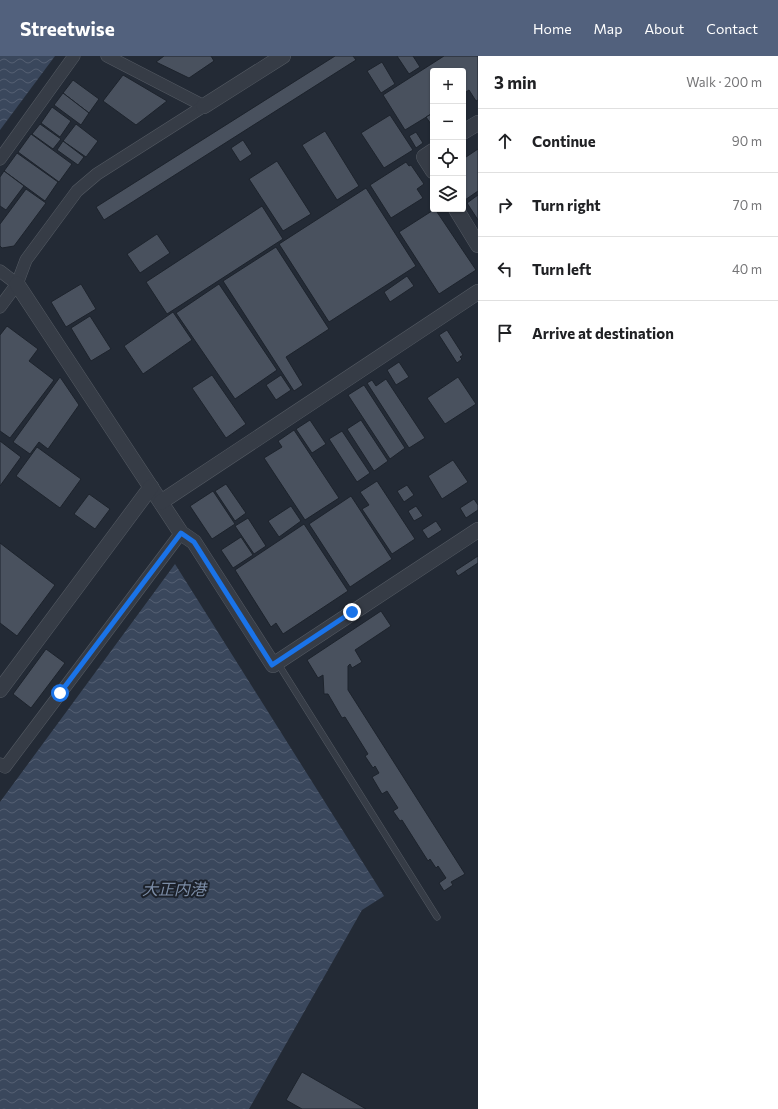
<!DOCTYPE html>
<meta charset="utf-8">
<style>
:root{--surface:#fff;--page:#f6f6f6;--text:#202124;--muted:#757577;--line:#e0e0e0;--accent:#52617d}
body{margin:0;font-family:Commissioner,"Noto Sans JP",sans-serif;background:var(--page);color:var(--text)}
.controls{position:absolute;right:12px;top:12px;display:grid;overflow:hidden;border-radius:4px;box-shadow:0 1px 3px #0004}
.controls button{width:36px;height:36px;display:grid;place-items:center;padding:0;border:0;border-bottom:1px solid var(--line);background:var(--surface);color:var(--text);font:20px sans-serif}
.stop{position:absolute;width:12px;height:12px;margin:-9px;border:3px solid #1a73e8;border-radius:50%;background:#fff}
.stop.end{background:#1a73e8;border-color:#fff;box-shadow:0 1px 4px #0008}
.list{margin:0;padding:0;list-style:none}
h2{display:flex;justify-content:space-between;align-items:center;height:52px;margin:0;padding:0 16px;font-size:17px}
h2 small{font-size:13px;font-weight:400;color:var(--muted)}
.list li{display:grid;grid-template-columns:26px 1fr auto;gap:12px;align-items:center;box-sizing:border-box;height:64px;padding:0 16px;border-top:1px solid var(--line)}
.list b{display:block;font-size:15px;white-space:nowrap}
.list em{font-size:13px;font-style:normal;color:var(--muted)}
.icon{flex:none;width:22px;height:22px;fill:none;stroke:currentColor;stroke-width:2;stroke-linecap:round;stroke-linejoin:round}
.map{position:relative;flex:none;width:478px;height:1053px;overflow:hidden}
header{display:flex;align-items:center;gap:24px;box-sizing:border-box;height:56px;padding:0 20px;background:var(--accent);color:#fff}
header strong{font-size:19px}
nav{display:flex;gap:22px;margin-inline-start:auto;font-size:14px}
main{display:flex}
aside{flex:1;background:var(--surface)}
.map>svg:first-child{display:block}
.water{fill:url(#water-waves)}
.building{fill:#49515e;stroke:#1d232c}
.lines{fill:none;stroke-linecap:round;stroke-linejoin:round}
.service-casing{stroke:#545a63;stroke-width:7}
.minor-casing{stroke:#545a63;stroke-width:13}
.tertiary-casing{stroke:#545a63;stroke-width:16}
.service{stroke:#363c46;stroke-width:6}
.minor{stroke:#363c46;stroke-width:12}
.tertiary{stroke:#363c46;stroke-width:15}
.route{stroke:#1a73e8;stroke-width:5}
.labels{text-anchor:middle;stroke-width:4;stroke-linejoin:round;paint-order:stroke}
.water-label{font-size:16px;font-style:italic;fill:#7c8da7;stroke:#1c212a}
</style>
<header>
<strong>Streetwise</strong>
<nav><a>Home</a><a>Map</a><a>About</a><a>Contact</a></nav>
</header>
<main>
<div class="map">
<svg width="478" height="1053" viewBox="0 0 478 1053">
<defs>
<pattern id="water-waves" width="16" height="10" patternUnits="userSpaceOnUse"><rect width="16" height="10" fill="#3a475c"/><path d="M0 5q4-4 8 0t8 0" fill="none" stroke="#545f72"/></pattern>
</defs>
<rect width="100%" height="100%" fill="#232a35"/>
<g class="water">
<path d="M0,0H55L0,74Z"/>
<path d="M175,508L384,840L362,854L249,1053H0V746Z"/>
</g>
<g class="building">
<path d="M164,0H211L214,5L189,22L156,6Z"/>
<path d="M335,0H353L356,4L104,164L96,151Z"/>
<path d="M397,0H413L420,11L409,18Z"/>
<path d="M444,0H478V44L476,45L469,34L463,38V15H433V57L405,74L383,39Z"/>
<path d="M382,6L395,28L381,37L367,15Z"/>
<path d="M123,19L167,45L136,69L103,45Z"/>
<path d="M73,24L99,43L89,57L63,37Z"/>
<path d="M63,37L89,57L81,69L54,49Z"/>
<path d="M52,51L71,65L60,81L41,67Z"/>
<path d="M433,57V71L426,61Z"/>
<path d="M390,59L413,94L384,112L361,77Z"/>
<path d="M40,68L61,83L53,93L32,78Z"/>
<path d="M76,68L98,85L86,101L63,85Z"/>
<path d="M325,75L359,130L337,144L302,89Z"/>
<path d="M416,76L423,87L416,92L409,80Z"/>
<path d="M31,78L72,108L59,126L18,96Z"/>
<path d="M243,84L252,98L240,106L231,92Z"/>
<path d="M63,85L84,101L78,109L57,94Z"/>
<path d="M478,93V135L465,144L463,142V103Z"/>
<path d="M17,97L58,126L45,145L4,115Z"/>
<path d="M277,105L311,158L283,175L249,123Z"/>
<path d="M406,106L409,110L411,109L424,128L417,133L423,142L391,162L370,129Z"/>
<path d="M4,115L24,130L6,154L0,150V121Z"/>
<path d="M366,132L416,210L329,266L279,188Z"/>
<path d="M26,133L46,147L14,190L2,192L0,190V168Z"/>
<path d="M478,139V164L467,147Z"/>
<path d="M262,150L283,183L167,258L146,226Z"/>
<path d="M435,153L476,214L439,238L399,176Z"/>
<path d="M157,178L170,197L140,217L127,198Z"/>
<path d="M276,191L329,273L286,301L303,329L294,335L223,225Z"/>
<path d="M407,220L414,230L390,246L384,236Z"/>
<path d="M81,228L96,253L66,271L51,246Z"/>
<path d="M219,228L277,314L235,343L176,257Z"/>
<path d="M173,256L192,284L143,318L124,290Z"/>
<path d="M90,260L111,293L91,305L71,272Z"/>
<path d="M7,270L38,293L29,305L54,324L10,382L0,375V279Z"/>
<path d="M447,274L463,299L460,301L462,303L457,307L439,279Z"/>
<path d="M399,306L409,321L396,329L387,314Z"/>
<path d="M212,319L246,368L226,382L192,332Z"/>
<path d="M281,319L291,334L276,344L266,329Z"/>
<path d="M60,321L79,349L48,393L39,386L30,398L13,386Z"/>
<path d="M458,321L476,348L445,368L427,342Z"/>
<path d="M386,323L425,382L409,392L367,327L372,324L376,330Z"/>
<path d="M364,329L405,392L390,403L348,339Z"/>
<path d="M310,364L326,388L312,397L296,373Z"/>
<path d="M361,364L388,405L374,415L347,373Z"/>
<path d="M294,374L339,442L305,464L264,402L282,391L278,385Z"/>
<path d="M342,375L370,417L357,426L329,383Z"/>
<path d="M0,385L21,401L0,430Z"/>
<path d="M37,391L81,423L60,452L16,420Z"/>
<path d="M453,404L468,426L442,443L428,420Z"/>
<path d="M377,425L415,483L392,498L362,453L369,449L360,436Z"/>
<path d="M226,428L246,457L235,465L215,435Z"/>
<path d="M407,429L414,439L404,446L397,435Z"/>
<path d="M213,435L235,468L212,483L190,450Z"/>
<path d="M89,438L110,453L95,473L74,458Z"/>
<path d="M351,440L392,503L350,531L309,468Z"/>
<path d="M474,443L478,449V454L466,462L460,452Z"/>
<path d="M291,450L301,465L279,481L268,465Z"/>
<path d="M416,450L423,460L414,465L408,455Z"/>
<path d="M248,462L266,490L254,498L235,470Z"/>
<path d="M436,465L442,474L428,483L422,474Z"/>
<path d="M304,468L348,535L283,578L276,567L271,571L235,514Z"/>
<path d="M241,481L253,499L233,512L221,494Z"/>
<path d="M0,487L55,529L17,580L0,567Z"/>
<path d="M478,500V507L458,520L455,515Z"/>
<path d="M381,555L391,570L355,594L362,606L352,612L350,608L348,610V634L465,818L451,826L453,829L444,835L439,827L446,822L438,810L436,812L430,803L428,805L402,764L400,765L393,755L398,752L387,735L382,738L372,721L379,717L375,710L373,712L365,700L368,698L345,661L342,662L328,638H324L323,619L318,622L307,604Z"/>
<path d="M46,593L65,607L31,652L13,638Z"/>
<path d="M302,1016L366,1053H302L286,1044Z"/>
</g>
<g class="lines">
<defs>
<path id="service" d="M277,606L437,861"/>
<g id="minor">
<path d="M107,0L204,50"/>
<path d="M0,103L74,0"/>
<path d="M0,215L17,228"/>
<path d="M0,251L17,228L26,204L77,135L97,118L204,50"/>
<path d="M0,708L5,711L181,477"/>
</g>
<g id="tertiary">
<path d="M204,50L283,0"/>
<path d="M463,76L478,67"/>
<path d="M433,95L424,101L433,115"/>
<path d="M456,153L478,189"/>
<path d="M17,228L181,477L194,486L273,609L478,474"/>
<path d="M161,446L478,236"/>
<path d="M0,634L151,431"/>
</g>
</defs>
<use href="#service" class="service-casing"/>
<use href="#minor" class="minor-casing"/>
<use href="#tertiary" class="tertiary-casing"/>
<use href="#service" class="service"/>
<use href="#minor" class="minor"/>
<use href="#tertiary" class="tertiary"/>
</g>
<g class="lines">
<path class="route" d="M60,637L181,477L194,486L272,609L352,556"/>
</g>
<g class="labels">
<g class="water-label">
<text x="174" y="839">大正内港</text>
</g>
</g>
</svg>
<div class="controls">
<button>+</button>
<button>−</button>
<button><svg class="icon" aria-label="locate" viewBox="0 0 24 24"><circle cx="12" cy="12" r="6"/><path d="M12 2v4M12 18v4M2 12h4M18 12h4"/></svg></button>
<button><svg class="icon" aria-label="layers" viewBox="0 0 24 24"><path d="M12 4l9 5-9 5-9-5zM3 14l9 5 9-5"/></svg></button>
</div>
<div class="stop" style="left:60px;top:637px"></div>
<div class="stop end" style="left:352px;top:556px"></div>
</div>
<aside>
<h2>3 min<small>Walk · 200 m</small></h2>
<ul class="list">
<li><svg class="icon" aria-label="ahead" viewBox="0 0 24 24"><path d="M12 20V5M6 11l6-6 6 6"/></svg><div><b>Continue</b></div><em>90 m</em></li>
<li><svg class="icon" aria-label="right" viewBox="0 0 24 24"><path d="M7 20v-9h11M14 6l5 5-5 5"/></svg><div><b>Turn right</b></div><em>70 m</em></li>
<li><svg class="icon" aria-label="left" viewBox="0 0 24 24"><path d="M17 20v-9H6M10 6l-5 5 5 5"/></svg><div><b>Turn left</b></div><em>40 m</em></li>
<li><svg class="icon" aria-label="arrive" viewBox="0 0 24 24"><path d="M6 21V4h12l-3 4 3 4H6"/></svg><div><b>Arrive at destination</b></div></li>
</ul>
</aside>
</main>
